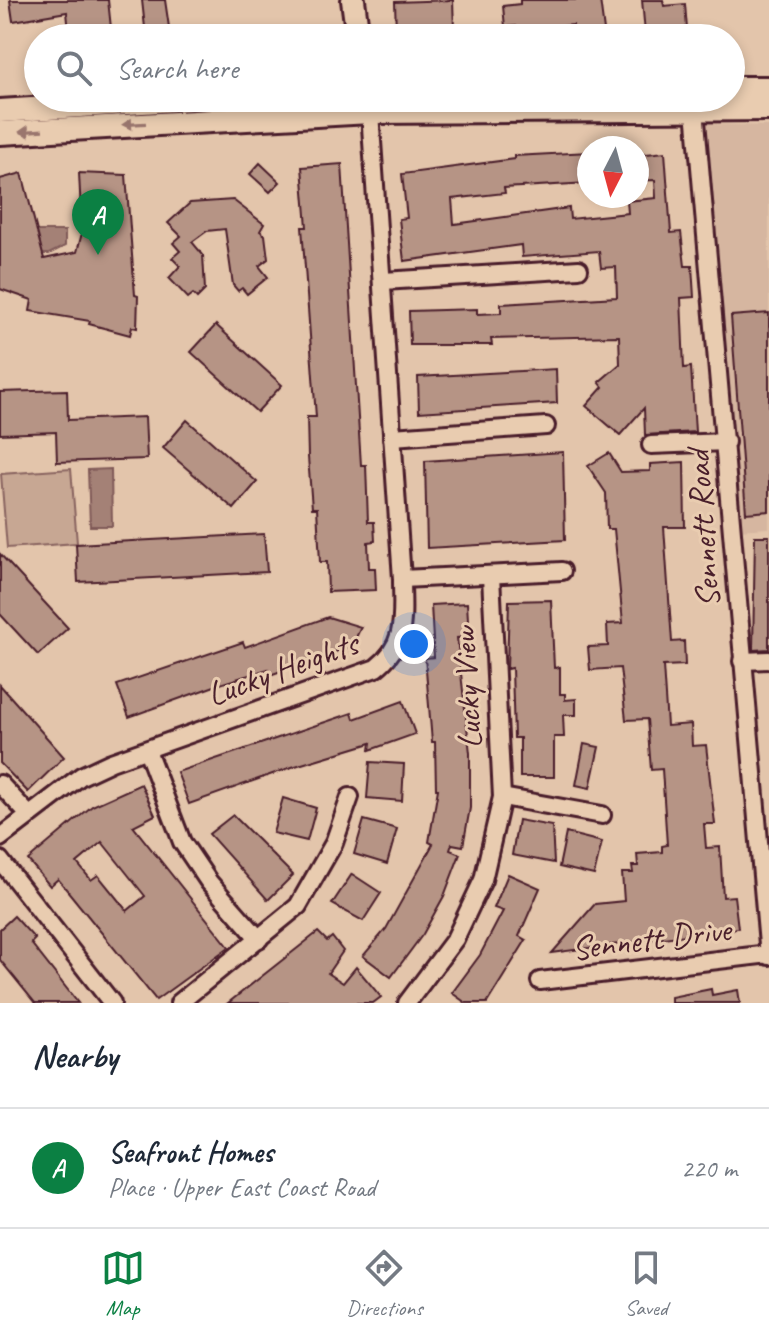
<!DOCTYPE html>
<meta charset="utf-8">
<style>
:root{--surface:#fff;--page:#f2f2f3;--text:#1f2937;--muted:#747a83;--line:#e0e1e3;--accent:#0b8043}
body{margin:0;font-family:Caveat,sans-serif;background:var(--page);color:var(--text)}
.compass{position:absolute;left:577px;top:136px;width:72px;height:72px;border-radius:50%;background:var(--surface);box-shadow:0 4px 12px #0003;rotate:186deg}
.you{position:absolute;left:414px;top:644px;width:28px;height:28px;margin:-20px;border:6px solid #fff;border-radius:50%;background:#1a73e8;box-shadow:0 0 0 12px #1a73e833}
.badge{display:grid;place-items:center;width:52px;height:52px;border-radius:50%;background:var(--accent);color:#fff;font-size:26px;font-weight:700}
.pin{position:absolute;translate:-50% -66px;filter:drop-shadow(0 2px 4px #0008)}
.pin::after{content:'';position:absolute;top:42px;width:28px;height:24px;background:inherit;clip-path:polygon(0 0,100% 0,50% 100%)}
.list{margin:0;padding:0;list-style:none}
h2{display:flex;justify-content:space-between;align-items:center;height:104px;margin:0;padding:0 32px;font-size:34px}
h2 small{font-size:26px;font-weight:400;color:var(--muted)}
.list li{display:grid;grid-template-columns:52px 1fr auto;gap:24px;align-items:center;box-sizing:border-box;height:120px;padding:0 32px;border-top:2px solid var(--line)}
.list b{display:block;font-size:30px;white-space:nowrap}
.list p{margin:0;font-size:26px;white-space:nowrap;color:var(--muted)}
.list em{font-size:26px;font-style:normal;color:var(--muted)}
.icon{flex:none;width:44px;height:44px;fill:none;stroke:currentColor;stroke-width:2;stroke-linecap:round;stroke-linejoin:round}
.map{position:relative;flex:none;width:769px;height:1003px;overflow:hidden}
.search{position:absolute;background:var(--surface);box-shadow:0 4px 12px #0003;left:24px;right:24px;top:24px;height:88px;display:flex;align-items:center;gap:20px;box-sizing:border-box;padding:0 28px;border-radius:44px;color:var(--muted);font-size:30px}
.sheet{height:224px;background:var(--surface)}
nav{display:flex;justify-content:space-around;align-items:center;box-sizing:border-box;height:112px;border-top:2px solid var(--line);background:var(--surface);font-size:22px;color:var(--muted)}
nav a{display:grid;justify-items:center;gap:4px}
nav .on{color:var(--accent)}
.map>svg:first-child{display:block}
.built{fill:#d6b6a0}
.green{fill:#c7a793;stroke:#88635f;stroke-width:2}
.water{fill:#a48176;stroke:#805a58;stroke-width:2}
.building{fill:#b69485;stroke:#4a1f2b;stroke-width:2;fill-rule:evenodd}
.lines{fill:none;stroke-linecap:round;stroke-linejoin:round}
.street-casing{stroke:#4a1f2b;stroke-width:22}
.secondary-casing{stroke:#4a1f2b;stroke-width:28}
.street{stroke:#e9ccb0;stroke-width:16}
.secondary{stroke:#e9ccb0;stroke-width:22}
.oneway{fill:#9a766e}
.labels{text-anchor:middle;stroke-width:6;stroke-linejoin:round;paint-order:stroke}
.street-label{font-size:34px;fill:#4a1f2b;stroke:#e9ccb0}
</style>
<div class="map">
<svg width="769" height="1003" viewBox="0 0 769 1003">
<rect width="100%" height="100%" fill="#e3c5ab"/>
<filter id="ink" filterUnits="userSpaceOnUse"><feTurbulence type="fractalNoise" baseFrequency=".0125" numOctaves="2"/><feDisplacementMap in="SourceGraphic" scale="16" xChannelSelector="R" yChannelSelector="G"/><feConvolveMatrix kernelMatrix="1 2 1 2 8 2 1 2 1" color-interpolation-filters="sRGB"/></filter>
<g filter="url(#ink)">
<path class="built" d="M705,124L769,126V528L738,530Z"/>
<path class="green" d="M71,469L77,543L7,548L1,474Z"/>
<g class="water">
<path d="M37,231H65V246L49,254H37Z"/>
<path d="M111,469L112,526H90L88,470Z"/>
</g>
<g class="building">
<path d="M10,0H108L111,28L69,32L67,12L13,21Z"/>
<path d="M142,0H165L170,34L146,37Z"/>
<path d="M453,0L454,30L396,31L395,2Z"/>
<path d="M520,0H600L605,38H573V25L516,30V26L505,27L503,6L520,4Z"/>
<path d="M642,0H663L664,6L685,4L687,29L667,31V38H656V32L645,33Z"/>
<path d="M589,152V183L504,188L505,193L452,199L454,224L569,208L570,219L628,213L627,201L656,198L655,180L637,181V155L665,152L671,233L681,232L685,266H692L694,297L681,298L684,368L691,367L695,432L645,435L644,408L620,435L586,406L603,387L599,382L620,364L619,336L491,339L492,345H410L409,311L477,309V314L501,313V304L617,297L616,267L601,268L599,251L522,257L521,245L404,261L399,219L407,218L402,174L514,159V156Z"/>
<path d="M260,163L280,182L270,192L250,174Z"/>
<path d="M342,164L361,465H366L368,522H374L375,541L368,542L369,568H375L376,590L328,592L327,562H320L317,508H312L308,457L307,417H316L302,227H307L302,167Z"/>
<path d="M22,173L44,259L77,252L82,233L79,173L126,175L135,295L138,296L137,328L132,327L130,335L89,324L90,321L30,311L32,300L0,289V179Z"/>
<path d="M233,200L264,224L260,231L265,235L268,259L259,266L268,277L247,294L242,288L238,291L233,285L225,229L207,231L192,242L203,255L205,290L197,298L193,294L188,298L169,278L180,266L172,258L180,251L173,243L181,236L168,223L190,203Z"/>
<path d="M769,313V511L746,513L731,316Z"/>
<path d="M216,325L282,385L257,412L191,352Z"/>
<path d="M556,369L557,403L419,412L418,377Z"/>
<path d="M67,390L68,420L145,417L147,459L57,462L56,432L0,434V392Z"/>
<path d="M187,420L257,482L234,509L163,448Z"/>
<path d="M563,452L565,540L427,548L425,461Z"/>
<path d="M609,453L621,472L650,471V464L684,462L685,527H664L672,642L684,641L685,665L663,666L667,726L691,724L692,746L706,745L715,824H704L706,848L720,847L723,897L734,896L738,928L552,953L595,904L624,901L622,873H633L632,866H638L637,854L662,852V846L667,845L662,769L651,770L647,719L626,720L620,668L590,670L588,647L608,646L607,624L623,623L614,529H607L606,493L588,466Z"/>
<path d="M264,534L267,572L78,582L76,544Z"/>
<path d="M755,536H769V649L753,650Z"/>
<path d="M0,554L68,628L38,655L0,614Z"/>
<path d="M551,600L554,668L560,667V694H565V700L576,699V715H563L564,737H554V777H520V738H514L512,668L507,669L509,601Z"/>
<path d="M467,603L469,637L457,638L470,753V808L463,846L452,844L450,850L460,854L444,896L423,934L391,977L363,956L386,929L433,844L429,842L438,789H436L435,742H432L425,658L434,657L431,605Z"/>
<path d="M328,617L361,627L352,646L270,675L268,669L220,684L129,717L117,685L243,642L245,647Z"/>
<path d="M0,685L64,757L28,792L0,763Z"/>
<path d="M403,701L415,734L370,750L371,743L292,767L189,804L177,772L352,713L354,719Z"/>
<path d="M584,744L599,747L590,788L576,785Z"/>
<path d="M370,762L404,764L402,801L367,798Z"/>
<path d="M141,784L155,815L133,826L229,947L156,1000L58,879L50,886L28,860L92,806ZM102,842L145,896L127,911L98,875L91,880L77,863Z"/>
<path d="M283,798L316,808L307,841L273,833Z"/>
<path d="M233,815L293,875L268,900L209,834Z"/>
<path d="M364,820L397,829L387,864L354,854Z"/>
<path d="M518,820L552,826L554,863L512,855Z"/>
<path d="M566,833L602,842L594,875L559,867Z"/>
<path d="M352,874L381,893L363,921L332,904Z"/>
<path d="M508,874L540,888L519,936L526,940L487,1003H466L452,993L480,955L503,911L494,908Z"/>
<path d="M14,916L35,939L31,943L78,1003H35L0,960V929Z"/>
<path d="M318,932L327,941L332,937L343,951L328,973L343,983L356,967L381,997L373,1003H228Z"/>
<path d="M711,989L712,995L738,990L740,1003H671V997Z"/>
</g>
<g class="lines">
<defs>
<g id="street">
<path d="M694,98L769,956"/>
<path d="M383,281L579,269"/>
<path d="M392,437L546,426"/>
<path d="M651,445L726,442"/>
<path d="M402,579L562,571"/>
<path d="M742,661L769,660"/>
<path d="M147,750L182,842L209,882L259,939"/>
<path d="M0,784L29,815"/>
<path d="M502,797L602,815"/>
<path d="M0,838L81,776L111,762L376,668C408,643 402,616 402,579L370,112"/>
<path d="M0,860L112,1003"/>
<path d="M540,981L769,954"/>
<path d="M179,1003L298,906L334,843L350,797"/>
<path d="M407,1003L455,939L483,880L502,797L491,576"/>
</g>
<g id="secondary">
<path d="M353,0L358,38"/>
<path d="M731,88H769"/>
<path d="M0,111L190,99L319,98"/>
<path d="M0,133L370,112L769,109"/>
</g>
</defs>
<use href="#street" class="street-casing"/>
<use href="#secondary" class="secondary-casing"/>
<use href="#street" class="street"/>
<use href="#secondary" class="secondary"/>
</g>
<defs><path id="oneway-solid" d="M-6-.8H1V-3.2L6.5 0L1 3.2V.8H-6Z" transform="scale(2)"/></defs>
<g class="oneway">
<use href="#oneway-solid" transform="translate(134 124) rotate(177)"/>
<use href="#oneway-solid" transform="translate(31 131) rotate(176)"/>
</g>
</g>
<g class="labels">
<g class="street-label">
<text transform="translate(702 529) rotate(-94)" y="12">Sennett Road</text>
<text transform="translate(282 668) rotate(-20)" y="12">Lucky Heights</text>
<text transform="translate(466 688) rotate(-93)" y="12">Lucky View</text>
<text transform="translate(651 938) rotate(-7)" y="12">Sennett Drive</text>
</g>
</g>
</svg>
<svg class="compass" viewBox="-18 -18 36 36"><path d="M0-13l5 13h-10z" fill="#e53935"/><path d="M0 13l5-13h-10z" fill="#747a83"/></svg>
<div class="you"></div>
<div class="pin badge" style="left:98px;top:255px">A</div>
<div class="search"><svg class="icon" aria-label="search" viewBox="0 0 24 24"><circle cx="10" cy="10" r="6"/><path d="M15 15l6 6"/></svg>Search here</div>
</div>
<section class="sheet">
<h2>Nearby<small></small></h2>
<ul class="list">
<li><span class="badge">A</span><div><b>Seafront Homes</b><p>Place · Upper East Coast Road</p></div><em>220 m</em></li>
</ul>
</section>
<nav>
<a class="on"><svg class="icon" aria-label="map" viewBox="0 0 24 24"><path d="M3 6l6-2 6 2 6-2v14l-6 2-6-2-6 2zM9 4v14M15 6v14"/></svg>Map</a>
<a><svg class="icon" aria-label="directions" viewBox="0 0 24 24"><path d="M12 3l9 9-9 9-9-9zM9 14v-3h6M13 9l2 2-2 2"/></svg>Directions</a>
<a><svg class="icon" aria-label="saved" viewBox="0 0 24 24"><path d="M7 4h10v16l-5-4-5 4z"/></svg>Saved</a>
</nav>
